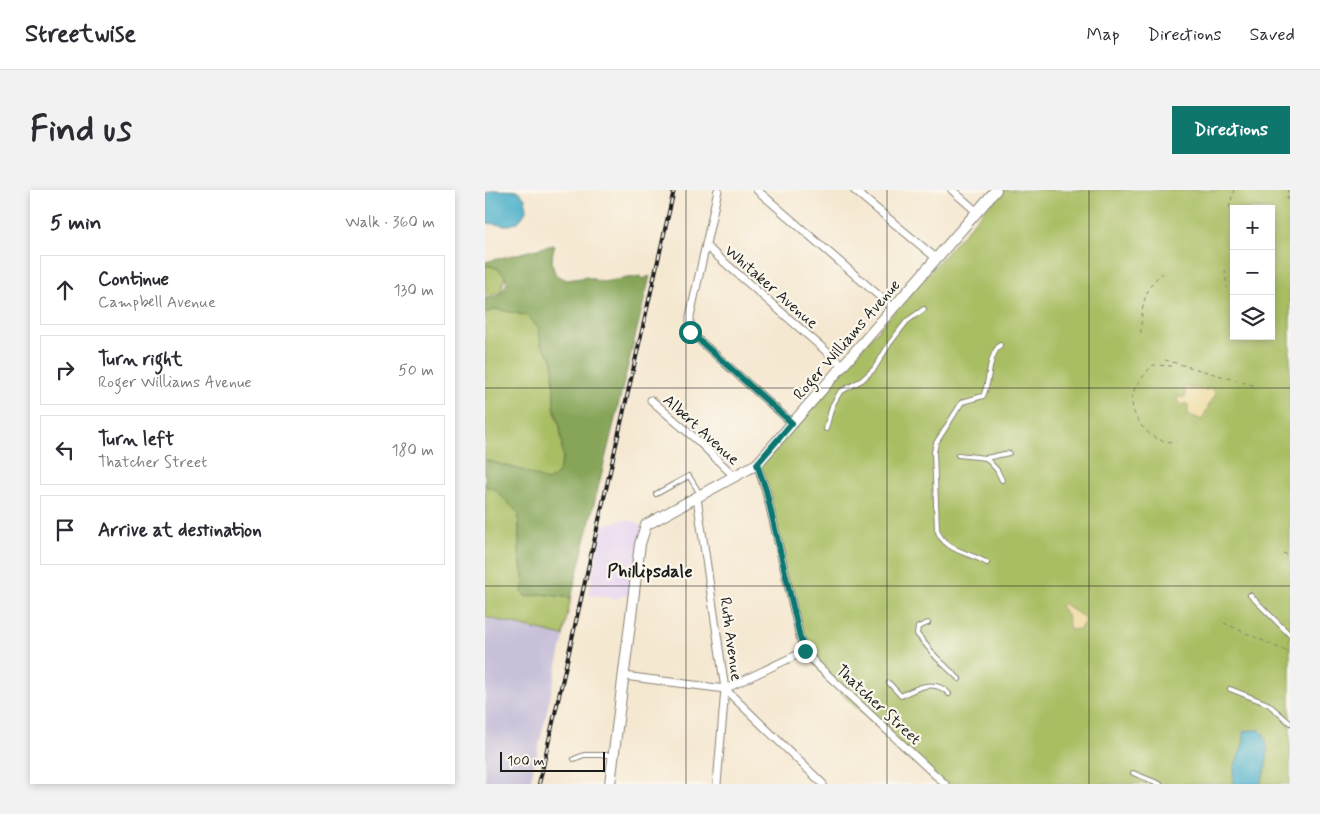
<!DOCTYPE html>
<meta charset="utf-8">
<style>
:root{--surface:#fff;--page:#f2f2f3;--text:#2b2b33;--muted:#7c7c81;--line:#e1e1e2;--accent:#0f766e}
body{margin:0;font-family:Mynerve,sans-serif;background:var(--page);color:var(--text)}
.controls{position:absolute;right:15px;top:15px;display:grid;overflow:hidden;border-radius:0px;box-shadow:0 2px 8px #0003}
.controls button{width:45px;height:45px;display:grid;place-items:center;padding:0;border:0;border-bottom:1px solid var(--line);background:var(--surface);color:var(--text);font:25px sans-serif}
.scale{position:absolute;left:15px;bottom:12px;width:105px;box-sizing:border-box;padding-left:5px;border:2px solid #1c1c1c;border-top:0;font-size:14px;line-height:18px;white-space:nowrap;color:#1c1c1c;-webkit-text-stroke:4px #fbf7ec;paint-order:stroke}
.stop{position:absolute;width:15px;height:15px;margin:-11px;border:4px solid #0f766e;border-radius:50%;background:#fff}
.stop.end{background:#0f766e;border-color:#fff;box-shadow:0 1px 5px #0008}
.list{margin:0;padding:0;list-style:none}
h2{display:flex;justify-content:space-between;align-items:center;height:65px;margin:0;padding:0 20px;font-size:21px}
h2 small{font-size:16px;font-weight:400;color:var(--muted)}
.list li{display:grid;grid-template-columns:32px 1fr auto;gap:15px;align-items:center;box-sizing:border-box;height:70px;margin:0 10px 10px;padding:0 10px;border:1px solid var(--line);border-radius:0px}
.list b{display:block;font-size:19px;white-space:nowrap}
.list p{margin:0;font-size:16px;white-space:nowrap;color:var(--muted)}
.list em{font-size:16px;font-style:normal;color:var(--muted)}
.icon{flex:none;width:28px;height:28px;fill:none;stroke:currentColor;stroke-width:2;stroke-linecap:round;stroke-linejoin:round}
.map{position:relative;flex:none;width:805px;height:594px;overflow:hidden;border-radius:0px}
header{display:flex;align-items:center;gap:30px;box-sizing:border-box;height:70px;padding:0 25px;background:var(--surface);border-bottom:1px solid var(--line)}
header strong{font-size:24px}
nav{display:flex;gap:28px;margin-inline-start:auto;font-size:18px}
.intro{display:flex;align-items:center;justify-content:space-between;box-sizing:border-box;height:120px;padding:0 30px}
h1{margin:0;font-size:35px}
.button{padding:12px 22px;border-radius:0px;background:var(--accent);color:#fff;font-size:18px;font-weight:700}
main{display:flex;gap:30px;padding:0 30px}
aside{flex:1;background:var(--surface);border-radius:0px;box-shadow:0 2px 8px #0003}
.map>svg:first-child{display:block}
.built{fill:#e5d3f1}
.industrial{fill:#c7c0d9}
.green{fill:#a9be63;stroke:#626d40;fill-rule:evenodd}
.forest{fill:#86a559;stroke:#51603a}
.sand{fill:#eeda9e;stroke:#857b5d}
.water{fill:#4aafc9;stroke:#336672}
.lines{fill:none;stroke-linecap:round;stroke-linejoin:round}
.service-casing{stroke:#888276;stroke-width:6}
.minor-casing{stroke:#888276;stroke-width:9}
.secondary-casing{stroke:#888276;stroke-width:12}
.path{stroke:#888276;stroke-width:1;stroke-dasharray:4 4;stroke-linecap:butt}
.service{stroke:#fff;stroke-width:4}
.minor{stroke:#fff;stroke-width:7}
.secondary{stroke:#fff;stroke-width:10}
.rail-casing{stroke:#1c1c1c;stroke-width:4}
.rail{stroke:#fbf7ec;stroke-width:2;stroke-dasharray:5.5;stroke-linecap:butt}
.route{stroke:#0f766e;stroke-width:6}
.grid{fill:none;stroke:#1c1c1c;stroke-width:1;stroke-opacity:0.55}
.labels{text-anchor:middle;stroke-width:4.5;stroke-linejoin:round;paint-order:stroke}
.street-label{font-size:16px;fill:#1c1c1c;stroke:#fbf7ec}
.neighbourhood-label{font-size:18px;font-weight:bold;fill:#1c1c1c;stroke:#fbf7ec}
</style>
<header>
<strong>Streetwise</strong>
<nav><a>Map</a><a>Directions</a><a>Saved</a></nav>
</header>
<div class="intro"><h1>Find us</h1><a class="button">Directions</a></div>
<main>
<aside>
<h2>5 min<small>Walk · 360 m</small></h2>
<ul class="list">
<li><svg class="icon" aria-label="ahead" viewBox="0 0 24 24"><path d="M12 20V5M6 11l6-6 6 6"/></svg><div><b>Continue</b><p>Campbell Avenue</p></div><em>130 m</em></li>
<li><svg class="icon" aria-label="right" viewBox="0 0 24 24"><path d="M7 20v-9h11M14 6l5 5-5 5"/></svg><div><b>Turn right</b><p>Roger Williams Avenue</p></div><em>50 m</em></li>
<li><svg class="icon" aria-label="left" viewBox="0 0 24 24"><path d="M17 20v-9H6M10 6l-5 5 5 5"/></svg><div><b>Turn left</b><p>Thatcher Street</p></div><em>180 m</em></li>
<li><svg class="icon" aria-label="arrive" viewBox="0 0 24 24"><path d="M6 21V4h12l-3 4 3 4H6"/></svg><div><b>Arrive at destination</b></div></li>
</ul>
</aside>
<div class="map">
<svg width="805" height="594" viewBox="0 0 805 594">
<rect width="100%" height="100%" fill="#fbf7ec"/>
<filter id="ink" filterUnits="userSpaceOnUse"><feTurbulence type="fractalNoise" baseFrequency=".02" numOctaves="2"/><feDisplacementMap in="SourceGraphic" scale="10" xChannelSelector="R" yChannelSelector="G"/><feConvolveMatrix kernelMatrix="1 2 1 2 8 2 1 2 1" color-interpolation-filters="sRGB"/></filter>
<filter id="wash" filterUnits="userSpaceOnUse"><feTurbulence type="fractalNoise" baseFrequency=".0096" numOctaves="4" result="noise"/><feDisplacementMap in="SourceGraphic" scale="20" xChannelSelector="R" yChannelSelector="G"/><feGaussianBlur stdDeviation="1.12" result="paint"/><feColorMatrix in="noise" values="0 0 0 0 0 0 0 0 0 0 0 0 0 0 0 0 0 1.4 0 .05"/><feComposite in="paint" operator="in"/></filter>
<g filter="url(#wash)">
<rect width="100%" height="100%" fill="#f5e8d1"/>
<path class="built" d="M137,330L147,331L154,334L157,339L147,406L137,405L132,409L104,404L117,336Z"/>
<path class="industrial" d="M0,427L79,446L45,594H0Z"/>
<g class="green">
<path d="M517,0H805V594H456L362,509L319,463L272,277ZM749,19H786V146H749Z"/>
<path d="M0,75C9,77 16,78 20,87L15,104L0,106Z"/>
<path d="M11,119L43,126L54,139L56,155L68,170L69,217L75,237L78,268L73,283L63,292L37,280L0,270V123Z"/>
<path d="M0,296L9,299L34,324V363L41,407L57,404L86,408L78,446L0,427Z"/>
</g>
<path class="forest" d="M68,55L70,56C66,66 66,74 71,85L82,90L102,87L117,92L155,86L157,89L165,86L86,408L57,404L41,407L37,402L39,389L34,363V324L9,299L0,296V270L37,280L63,291L73,283L78,268L75,237L69,217L68,170L56,155L54,139L43,126L11,119L0,123V108L14,106L22,93C20,82 11,75 0,76V72Z"/>
<g class="sand">
<path d="M699,197L721,200L727,198L731,204L724,215L717,230L703,224V215L701,213L697,215L692,210L693,207H701Z"/>
<path d="M578,413L601,429L595,439L585,440L582,425L575,416Z"/>
</g>
<g class="water">
<path d="M8,0L34,1L40,9L42,18C33,42 19,34 0,33V4Z"/>
<path d="M764,540H775L779,544C785,561 782,579 775,594H748L749,578L759,551L758,542Z"/>
</g>
</g>
<g filter="url(#ink)">
<g class="lines">
<defs>
<g id="service">
<path d="M341,239L347,216L355,202L377,190L389,179L405,153L422,131L439,119"/>
<path d="M473,265L501,268L524,263"/>
<path d="M501,268L512,280L517,290"/>
<path d="M171,304L204,286L215,304"/>
<path d="M502,373C484,362 458,361 452,339L449,262L451,253L477,212L498,206C506,190 502,168 515,155"/>
<path d="M765,405L805,445"/>
<path d="M443,433L433,437L432,444L451,467L474,489"/>
<path d="M404,493L416,506C431,498 450,488 464,504"/>
<path d="M745,499L783,514L805,533"/>
<path d="M89,569L99,565H128"/>
<path d="M648,583L675,594"/>
</g>
<g id="minor">
<path d="M233,0L205,126V142L307,233"/>
<path d="M272,0L408,118"/>
<path d="M369,0L451,68"/>
<path d="M467,0L492,22"/>
<path d="M222,57L357,175"/>
<path d="M166,210L212,250L250,287"/>
<path d="M272,274L281,300L315,447L320,461L332,475L460,594"/>
<path d="M212,308L240,499L232,594"/>
<path d="M139,486L240,499L320,461"/>
<path d="M240,499L338,594"/>
</g>
<path id="secondary" d="M125,594L155,354L161,335L272,274L511,0"/>
</defs>
<use href="#service" class="service-casing"/>
<use href="#minor" class="minor-casing"/>
<use href="#secondary" class="secondary-casing"/>
<g class="path">
<path d="M802,10L803,0"/>
<path d="M744,18L749,0"/>
<path d="M740,80L742,98"/>
<path d="M656,143C656,121 658,97 678,83"/>
<path d="M680,170L771,196"/>
<path d="M687,176L668,175L665,178C659,186 648,197 647,208C645,229 669,257 691,251"/>
<path d="M798,363L805,366"/>
<path d="M739,433L805,463"/>
</g>
<use href="#service" class="service"/>
<use href="#minor" class="minor"/>
<use href="#secondary" class="secondary"/>
<defs>
<path id="rail" d="M54,594L189,0"/>
</defs>
<use href="#rail" class="rail-casing"/>
<use href="#rail" class="rail"/>
</g>
</g>
<g class="lines" filter="url(#ink)">
<path class="route" d="M205,142L307,233L272,274L281,300L315,447L320,461"/>
</g>
<path class="grid" d="M201,0V594M402,0V594M604,0V594M0,198H805M0,396H805"/>
<g class="labels">
<g class="street-label">
<text transform="translate(287 96) rotate(41)" y="6">Whitaker Avenue</text>
<text transform="translate(361 149) rotate(-49)" y="6">Roger Williams Avenue</text>
<text transform="translate(217 239) rotate(42)" y="6">Albert Avenue</text>
<text transform="translate(247 449) rotate(82)" y="6">Ruth Avenue</text>
<text transform="translate(394 514) rotate(43)" y="6">Thatcher Street</text>
</g>
<g class="neighbourhood-label">
<text x="165" y="387">Phillipsdale</text>
</g>
</g>
</svg>
<div class="controls">
<button>+</button>
<button>−</button>
<button><svg class="icon" aria-label="layers" viewBox="0 0 24 24"><path d="M12 4l9 5-9 5-9-5zM3 14l9 5 9-5"/></svg></button>
</div>
<div class="scale">100 m</div>
<div class="stop" style="left:205px;top:142px"></div>
<div class="stop end" style="left:320px;top:461px"></div>
</div>
</main>
